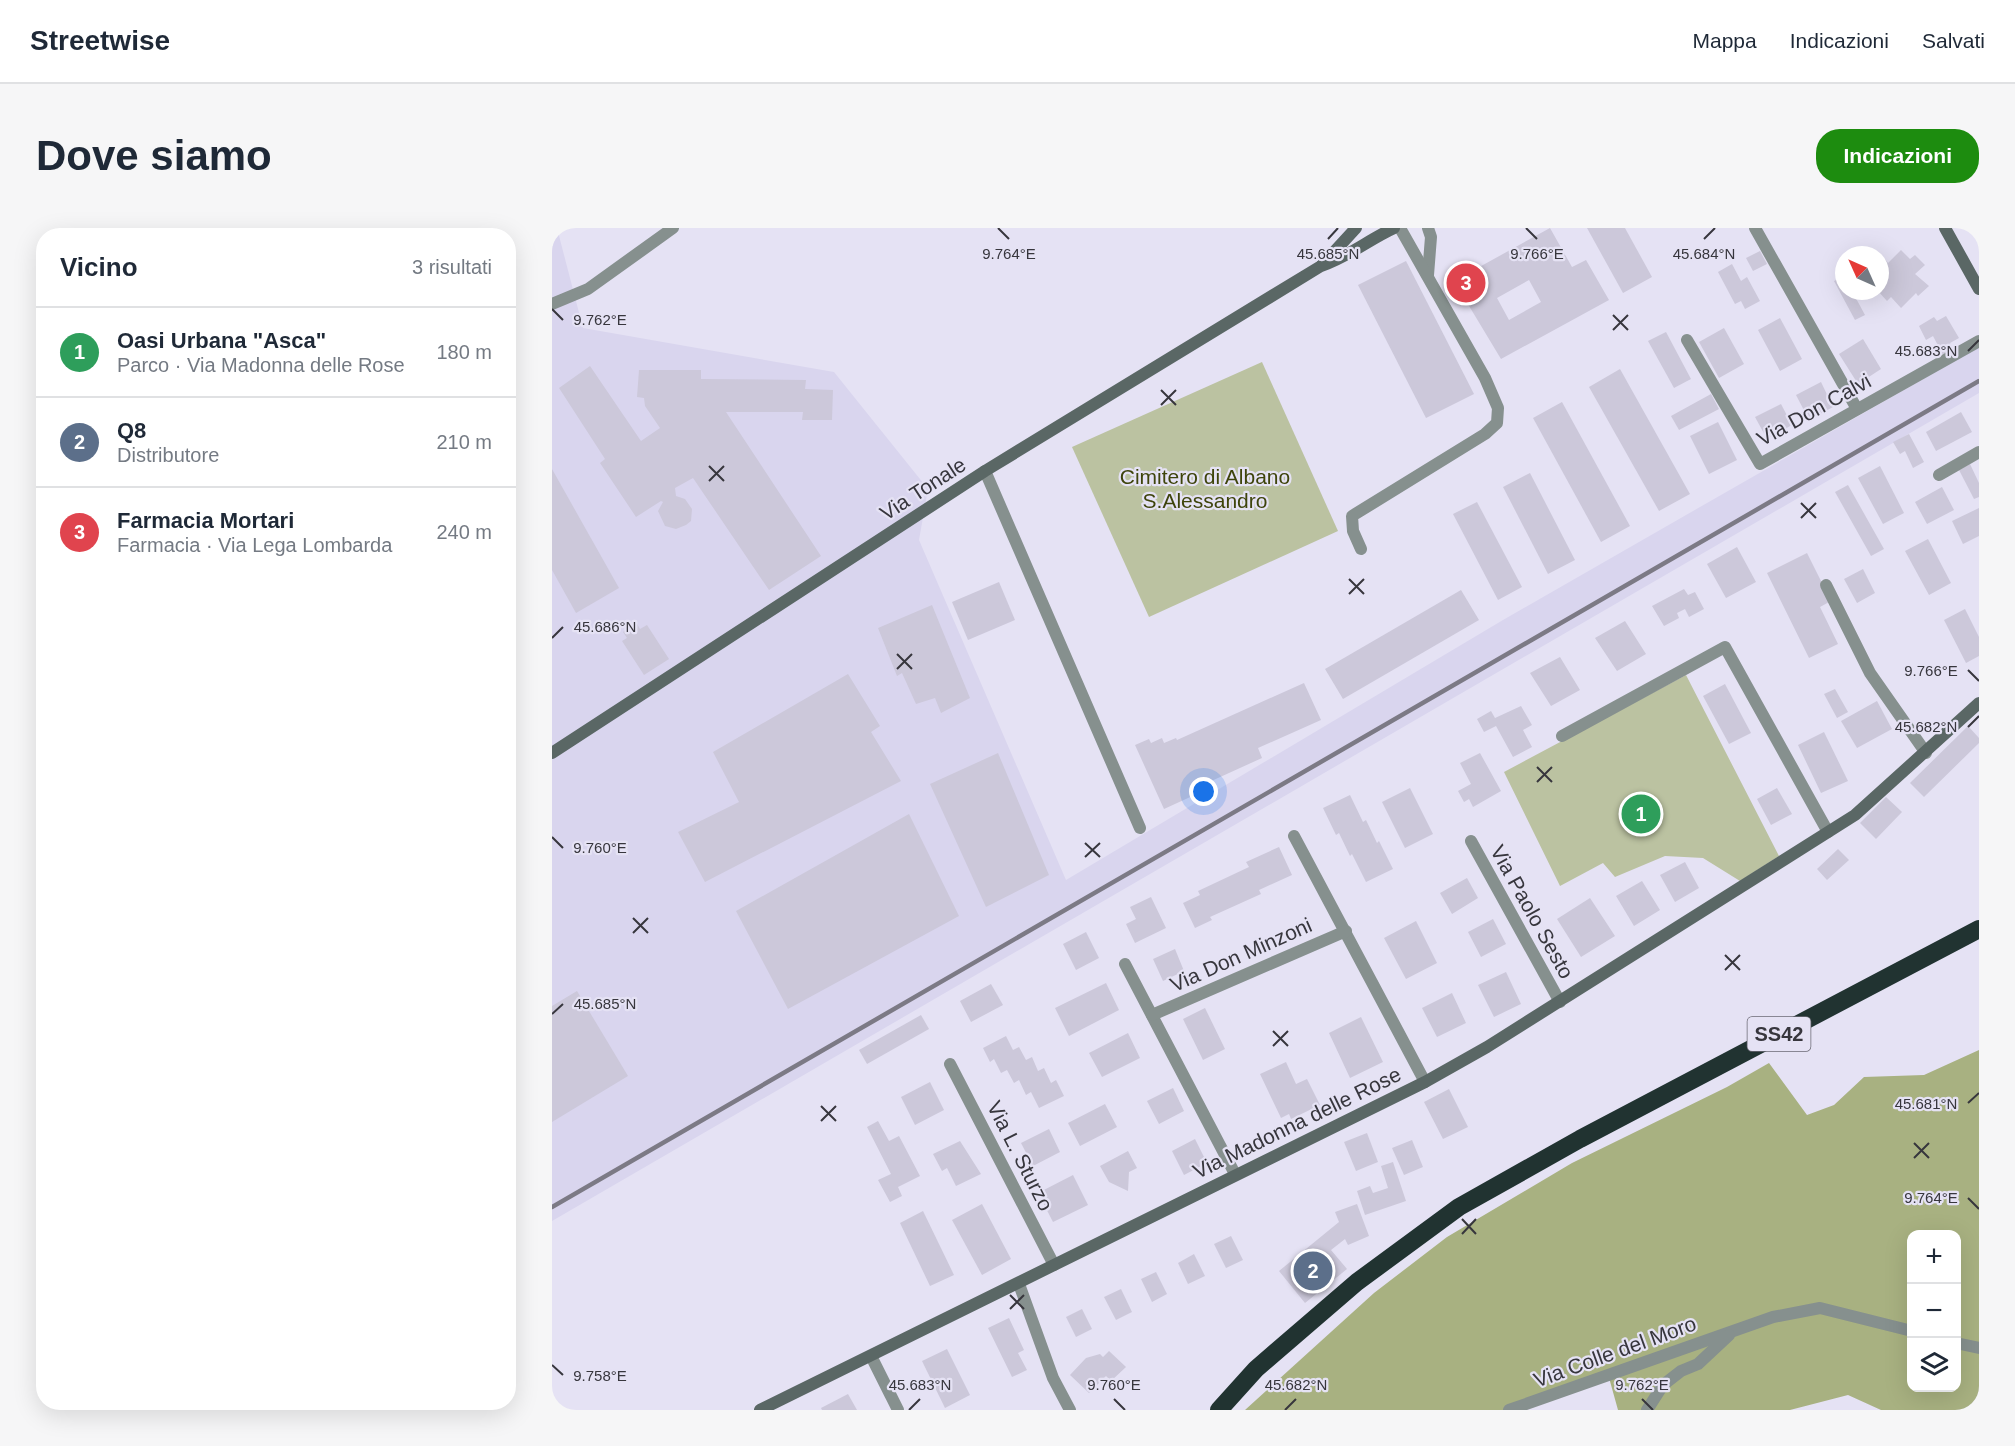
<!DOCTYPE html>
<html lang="it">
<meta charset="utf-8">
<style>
:root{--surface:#fff;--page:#f6f6f7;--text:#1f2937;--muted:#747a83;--line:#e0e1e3;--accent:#1d8c0f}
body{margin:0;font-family:Helvetica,sans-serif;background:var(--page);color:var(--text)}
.controls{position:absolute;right:18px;bottom:18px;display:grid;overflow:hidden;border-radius:12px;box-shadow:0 6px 24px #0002}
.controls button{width:54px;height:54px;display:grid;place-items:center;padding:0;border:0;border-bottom:2px solid var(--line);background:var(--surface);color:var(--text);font:30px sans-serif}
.compass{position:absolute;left:1283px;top:18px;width:54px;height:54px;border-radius:50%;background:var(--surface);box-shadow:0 6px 24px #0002;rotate:315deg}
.you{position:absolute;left:652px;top:564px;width:21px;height:21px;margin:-15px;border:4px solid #fff;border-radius:50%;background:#1a73e8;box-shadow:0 0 0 9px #1a73e833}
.badge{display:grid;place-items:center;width:39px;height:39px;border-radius:50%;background:var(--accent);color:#fff;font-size:20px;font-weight:700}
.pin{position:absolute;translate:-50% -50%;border:3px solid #fff;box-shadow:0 2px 6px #0006}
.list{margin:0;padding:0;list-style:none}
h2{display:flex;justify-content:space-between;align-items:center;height:78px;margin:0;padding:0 24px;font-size:26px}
h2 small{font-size:20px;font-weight:400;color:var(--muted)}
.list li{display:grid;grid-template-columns:39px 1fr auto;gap:18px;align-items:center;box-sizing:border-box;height:90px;padding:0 24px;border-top:2px solid var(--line)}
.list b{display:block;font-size:22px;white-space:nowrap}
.list p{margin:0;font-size:20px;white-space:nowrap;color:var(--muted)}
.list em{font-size:20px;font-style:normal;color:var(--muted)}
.icon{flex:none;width:33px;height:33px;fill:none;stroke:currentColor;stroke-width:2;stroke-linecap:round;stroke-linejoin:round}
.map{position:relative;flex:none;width:1427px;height:1182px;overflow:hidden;border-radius:24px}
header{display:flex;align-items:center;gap:36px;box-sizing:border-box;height:84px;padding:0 30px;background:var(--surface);border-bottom:2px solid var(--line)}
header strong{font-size:28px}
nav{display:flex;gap:33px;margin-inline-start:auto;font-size:21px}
.intro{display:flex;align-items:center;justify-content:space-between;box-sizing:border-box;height:144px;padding:0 36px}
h1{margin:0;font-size:42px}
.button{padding:15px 27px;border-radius:24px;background:var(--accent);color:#fff;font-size:21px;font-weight:700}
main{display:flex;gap:36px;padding:0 36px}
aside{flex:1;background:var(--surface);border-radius:24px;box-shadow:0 6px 24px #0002}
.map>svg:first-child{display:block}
.built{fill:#d9d5ee}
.green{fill:#bbc2a1}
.forest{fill:#a8b181;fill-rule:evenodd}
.building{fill:#ccc8da;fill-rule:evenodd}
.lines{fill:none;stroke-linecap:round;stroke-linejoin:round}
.street{stroke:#86908e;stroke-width:12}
.secondary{stroke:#5a6765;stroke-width:12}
.highway{stroke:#213331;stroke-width:18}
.rail{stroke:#7c7a85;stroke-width:4.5}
.ticks{fill:none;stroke:#37363d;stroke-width:2}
.labels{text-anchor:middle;stroke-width:4.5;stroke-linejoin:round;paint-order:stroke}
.shield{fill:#e5e2f4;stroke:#6b6a74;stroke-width:1.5}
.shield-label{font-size:20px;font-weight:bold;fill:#37363d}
.street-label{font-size:21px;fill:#37363d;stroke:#e5e2f4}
.park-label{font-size:21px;fill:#3e440b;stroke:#e5e2f4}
.ticks-label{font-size:15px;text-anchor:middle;fill:#37363d;stroke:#e5e2f4;stroke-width:4.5;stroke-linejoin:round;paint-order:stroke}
</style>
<header>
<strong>Streetwise</strong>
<nav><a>Mappa</a><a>Indicazioni</a><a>Salvati</a></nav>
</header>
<div class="intro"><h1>Dove siamo</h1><a class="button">Indicazioni</a></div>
<main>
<aside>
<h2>Vicino<small>3 risultati</small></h2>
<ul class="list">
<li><span class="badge" style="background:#2e9e5b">1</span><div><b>Oasi Urbana &quot;Asca&quot;</b><p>Parco · Via Madonna delle Rose</p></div><em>180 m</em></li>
<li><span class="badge" style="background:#5c6f8a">2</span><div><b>Q8</b><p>Distributore</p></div><em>210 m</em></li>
<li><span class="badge" style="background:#e0444e">3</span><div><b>Farmacia Mortari</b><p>Farmacia · Via Lega Lombarda</p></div><em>240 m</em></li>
</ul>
</aside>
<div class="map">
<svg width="1427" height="1182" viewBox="0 0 1427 1182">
<rect width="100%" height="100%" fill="#e5e2f4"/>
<path class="built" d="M0,0H5L31,100L282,144L376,261L367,312L514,652L951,392L1427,119V165L0,993Z"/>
<g class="green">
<path d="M710,134L786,303L597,389L520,219Z"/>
<path d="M1134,447L1227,628L1188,653L1151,630L1113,628L1063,649L1051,635L1008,658L952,544Z"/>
</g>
<path class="forest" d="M1427,822V1182H1329L1296,1167L1238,1182H1066L1056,1146L952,1182H693L822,1065L895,1009L1020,935L1175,859L1217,835L1255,887L1282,877L1312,849L1372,847ZM1360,1006H1404V1160H1360Z"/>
<g class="building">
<path d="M998,0L1020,39L1034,32L1057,72L949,131L902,53ZM977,52L989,74L957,92L945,70Z"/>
<path d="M1035,0H1073L1100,49L1071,65Z"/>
<path d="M1349,22L1358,31L1363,27L1373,37L1363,46L1377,58L1366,68L1364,65L1349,80L1339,69L1335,73L1326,63L1335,54L1328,47V33L1331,29L1336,35Z"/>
<path d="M1208,23L1215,36L1201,43L1194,30Z"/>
<path d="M854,33L922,166L874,190L806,57Z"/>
<path d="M1180,36L1189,53L1195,49L1208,73L1193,81L1189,73L1183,76L1166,44Z"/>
<path d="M1292,48V63H1300L1313,87L1303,92L1282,53Z"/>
<path d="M1394,88L1407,110L1398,115L1401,122L1391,127L1381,108L1374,112L1367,98L1382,89L1385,93Z"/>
<path d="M1228,90L1250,131L1228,143L1206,102Z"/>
<path d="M1172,100L1192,136L1167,150L1147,114Z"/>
<path d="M1114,104L1139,151L1122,160L1096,113Z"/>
<path d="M1311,111L1329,141L1306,156L1287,126Z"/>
<path d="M38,138L89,213L108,200L93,178L92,170L85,169L87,142H149V151L254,152L253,161L281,162L280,192H250L251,184H174L269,328L217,362L141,250L123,260L124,268L133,271L140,281L139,293L134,297L124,301L113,298L106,283L111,274L109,273L84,289L48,235L53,231L7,160Z"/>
<path d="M1068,141L1138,266L1107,283L1037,159Z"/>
<path d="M1269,154L1281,179L1257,192L1244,167Z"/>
<path d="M1159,166L1167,181L1127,202L1119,188Z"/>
<path d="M1010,174L1078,298L1049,314L981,190Z"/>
<path d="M1229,176L1240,197L1215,211L1203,189Z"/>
<path d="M1409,184L1420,204L1384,223L1374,204Z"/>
<path d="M1166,194L1185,232L1157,246L1138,208Z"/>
<path d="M1357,206L1372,234L1361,240L1353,223L1348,226L1341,214Z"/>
<path d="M1418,236L1427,255V269L1422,271L1407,242Z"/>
<path d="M1328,238L1352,285L1331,296L1306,250Z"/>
<path d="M0,241L67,360L24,385L0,342Z"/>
<path d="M978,245L1023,332L996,346L951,259Z"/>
<path d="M1296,257L1332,321L1319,328L1283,264Z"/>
<path d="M1390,259L1402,282L1375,296L1363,274Z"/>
<path d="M925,274L970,359L946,372L901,286Z"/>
<path d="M1427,280V308L1411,316L1400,293Z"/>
<path d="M1376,311L1399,355L1377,367L1353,323Z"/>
<path d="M1185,319L1204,354L1174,370L1155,336Z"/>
<path d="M1255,325L1279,373L1268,379L1286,416L1257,430L1215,345Z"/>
<path d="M1311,341L1323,365L1305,375L1292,351Z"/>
<path d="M447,354L463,392L416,412L400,374Z"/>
<path d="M1132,361L1136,367L1143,364L1152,381L1137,389L1133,381L1125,385L1127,390L1112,398L1100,378Z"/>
<path d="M909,362L927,392L791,471L773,441Z"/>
<path d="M380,377L418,470L389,485L383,470L364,476L350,445L345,448L326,400Z"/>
<path d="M1413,381L1427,409V428L1414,435L1392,392Z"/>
<path d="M1073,393L1094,426L1065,443L1043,410Z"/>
<path d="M84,394L88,401L95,397L117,431L92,447L70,413L75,410L71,404Z"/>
<path d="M1008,429L1028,462L999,478L978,445Z"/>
<path d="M296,446L328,498L319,504L349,553L153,654L126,604L187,574L161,524Z"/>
<path d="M752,455L769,492L706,520L710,530L644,560L647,565L612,581L583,517L597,511L599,515L610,510L612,515L624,510L625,512Z"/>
<path d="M1173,456L1199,505L1177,516L1151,468Z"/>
<path d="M1283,461L1296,484L1285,490L1272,466Z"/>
<path d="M1325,473L1340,501L1305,520L1289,493Z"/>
<path d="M969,478L980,497L971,502L980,519L961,529L944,498L932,504L925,491L939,483L943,490Z"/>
<path d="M1416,498L1427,510V515L1372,569L1358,555Z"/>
<path d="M1272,504L1296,553L1269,565L1246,517Z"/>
<path d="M446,525L497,647L434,679L378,556Z"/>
<path d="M928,525L949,563L921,579L917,571L912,574L906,563L919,556L908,535Z"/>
<path d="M858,560L881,606L853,620L830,574Z"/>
<path d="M1225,560L1240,586L1219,597L1205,571Z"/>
<path d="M798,567L811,594L814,592L825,615L827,613L841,641L814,654L800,626L798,628L787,605L784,607L771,580Z"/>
<path d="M1334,569L1350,584L1324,611L1308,595Z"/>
<path d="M357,586L407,688L236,781L184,683Z"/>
<path d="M727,619L740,647L707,662L709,666L658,689L660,692L643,700L631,675L648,667L646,663L697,639L694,634Z"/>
<path d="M1286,621L1297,632L1275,652L1265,641Z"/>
<path d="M1133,634L1147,660L1123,674L1108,647Z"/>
<path d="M915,650L926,670L900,686L888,665Z"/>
<path d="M1090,653L1108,682L1082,698L1064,668Z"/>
<path d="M599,669L614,700L583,715L574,696L584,691L578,679Z"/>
<path d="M1038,670L1063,708L1029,729L1005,691Z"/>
<path d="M941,691L954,716L929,729L916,704Z"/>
<path d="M864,693L885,735L854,751L832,710Z"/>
<path d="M534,704L547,730L524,742L511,716Z"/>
<path d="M623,721L632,743L611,753L601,731Z"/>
<path d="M954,744L969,776L942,789L926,757Z"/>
<path d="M554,755L567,782L517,808L503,780Z"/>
<path d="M439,756L451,777L419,794L408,773Z"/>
<path d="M25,763L76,848L0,894V778Z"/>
<path d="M900,765L914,795L885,809L870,780Z"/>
<path d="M653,780L673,821L651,832L631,791Z"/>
<path d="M369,787L377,801L315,836L307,822Z"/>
<path d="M809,789L831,834L798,850L777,805Z"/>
<path d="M576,805L588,830L550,849L537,825Z"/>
<path d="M454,808L461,822L467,819L474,832L480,829L486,843L492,840L499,855L504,852L512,868L487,880L479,864L474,867L467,852L462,855L455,842L449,845L442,831L438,834L431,820Z"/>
<path d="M734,834L744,856L755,851L768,877L739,891L737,886L729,890L708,846Z"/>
<path d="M378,854L392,882L363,897L349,869Z"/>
<path d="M621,860L632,883L607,896L595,873Z"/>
<path d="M897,861L916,899L891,911L872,874Z"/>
<path d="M553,876L565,899L528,918L516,895Z"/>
<path d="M326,893L337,913L347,908L368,948L346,959L350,968L338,974L326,952L339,946L315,899Z"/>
<path d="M497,901L508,924L481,938L469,915Z"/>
<path d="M815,905L826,934L804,943L792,914Z"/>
<path d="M643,911L655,935L632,947L620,923Z"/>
<path d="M860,912L871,939L852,947L840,920Z"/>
<path d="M408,913L429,946L404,958L395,940L390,943L381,926Z"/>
<path d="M576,923L585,940L577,944L576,963L557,954L548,938Z"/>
<path d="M841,934L854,973L813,987L805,963L818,958L821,965L836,960L829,938Z"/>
<path d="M521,947L536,977L501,994L486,965Z"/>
<path d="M430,976L459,1031L430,1047L400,992Z"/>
<path d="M805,976L817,1008L796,1017L793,1011L779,1022L795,1041L753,1075L727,1043L787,994L783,984Z"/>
<path d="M371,983L402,1047L378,1058L348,995Z"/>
<path d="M679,1008L691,1032L674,1040L662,1016Z"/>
<path d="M642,1026L653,1048L636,1056L626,1035Z"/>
<path d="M604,1044L615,1066L600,1074L589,1051Z"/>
<path d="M569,1061L580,1084L564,1092L552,1069Z"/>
<path d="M530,1081L540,1101L524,1109L514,1089Z"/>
<path d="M457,1090L472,1122L466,1125L475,1142L460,1149L436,1100Z"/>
<path d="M395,1121L418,1167L393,1180L370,1133Z"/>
<path d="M557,1123L574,1139L559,1153L554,1148L537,1165L518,1147L534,1130L548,1126L551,1129Z"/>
<path d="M296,1166L305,1182H270L269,1180Z"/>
</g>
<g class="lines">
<g class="street">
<path d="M1203,0L1305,181"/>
<path d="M876,47L879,9L876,0"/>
<path d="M0,76L36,61L121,0"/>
<path d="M1135,112L1208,236L1427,113"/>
<path d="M433,243L588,600"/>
<path d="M1387,247L1427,224"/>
<path d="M809,321L801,303L800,288L933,206L945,195L946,180L933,150L848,0"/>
<path d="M1274,357L1318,445L1374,525"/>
<path d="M1010,508L1173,419L1276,604"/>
<path d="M742,608L873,854"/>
<path d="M919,613L1008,774"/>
<path d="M573,736L683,946"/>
<path d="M600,787L794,703"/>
<path d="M398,836L502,1037"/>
<path d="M467,1056L501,1150L518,1182"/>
<path d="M1404,1115L1427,1120"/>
<path d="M319,1128L346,1182"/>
<path d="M957,1182L1221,1089L1268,1080L1360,1103"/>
<path d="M1095,1182L1111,1157L1129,1143L1146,1136L1177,1107"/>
</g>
<g class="secondary">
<path d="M1393,0L1427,61"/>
<path d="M770,37L804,0"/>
<path d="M0,525L433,243L769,38C796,29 816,12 842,0"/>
<path d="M208,1182L873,854L935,819L1303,587L1427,475"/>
</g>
<path class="highway" d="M667,1182L704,1141L805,1054L907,979L1028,911L1427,701"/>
<path class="rail" d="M0,979L1427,153"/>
</g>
<path class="ticks" d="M446,0L457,11M974,0L985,11M776,11L786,0M1152,11L1163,0M0,81L11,92M1061,87L1076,102M1061,102L1076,87M1416,123L1427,112M609,162L624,177M609,177L624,162M157,238L172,253M157,253L172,238M1249,275L1264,290M1249,290L1264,275M797,351L812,366M797,366L812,351M0,410L11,399M345,426L360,441M345,441L360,426M1416,442L1427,453M1416,499L1427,488M985,539L1000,554M985,554L1000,539M0,609L11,620M533,615L548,629M533,629L548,615M81,690L96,705M81,705L96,690M1173,727L1188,742M1173,742L1188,727M0,786L11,776M721,803L736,818M721,818L736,803M1416,875L1427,865M269,878L284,893M269,893L284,878M1362,915L1377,930M1362,930L1377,915M1416,970L1427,981M910,991L924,1006M910,1006L924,991M458,1067L472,1081M458,1081L472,1067M0,1137L11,1147M562,1171L573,1182M1090,1171L1101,1182M357,1182L368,1171M733,1182L744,1171"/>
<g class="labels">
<rect class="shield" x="1195.5" y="789" width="63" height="34" rx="4.5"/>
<g class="shield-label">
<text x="1227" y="813">SS42</text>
</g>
<g class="street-label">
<text transform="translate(1262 182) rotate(-29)" y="7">Via Don Calvi</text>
<text transform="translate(371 261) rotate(-33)" y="7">Via Tonale</text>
<text transform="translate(980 684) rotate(61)" y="7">Via Paolo Sesto</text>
<text transform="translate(689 727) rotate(-24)" y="7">Via Don Minzoni</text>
<text transform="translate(745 895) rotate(-26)" y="7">Via Madonna delle Rose</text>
<text transform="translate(468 928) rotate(63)" y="7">Via L. Sturzo</text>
<text transform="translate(1063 1124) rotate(-20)" y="7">Via Colle del Moro</text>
</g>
<g class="park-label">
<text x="653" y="256">Cimitero di Albano<tspan x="653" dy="24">S.Alessandro</tspan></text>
</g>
</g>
<g class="ticks-label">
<text x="457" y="31">9.764°E</text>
<text x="985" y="31">9.766°E</text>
<text x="776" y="31">45.685°N</text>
<text x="1152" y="31">45.684°N</text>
<text x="48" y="97">9.762°E</text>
<text x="1374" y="128">45.683°N</text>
<text x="53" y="404">45.686°N</text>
<text x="1379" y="448">9.766°E</text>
<text x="1374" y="504">45.682°N</text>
<text x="48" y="625">9.760°E</text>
<text x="53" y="781">45.685°N</text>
<text x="1374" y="881">45.681°N</text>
<text x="1379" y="975">9.764°E</text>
<text x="48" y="1153">9.758°E</text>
<text x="368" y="1162">45.683°N</text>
<text x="744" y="1162">45.682°N</text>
<text x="562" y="1162">9.760°E</text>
<text x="1090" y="1162">9.762°E</text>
</g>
</svg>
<div class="controls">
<button>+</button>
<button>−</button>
<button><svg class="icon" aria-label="layers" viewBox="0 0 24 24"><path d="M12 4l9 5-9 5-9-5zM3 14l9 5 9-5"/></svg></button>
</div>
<svg class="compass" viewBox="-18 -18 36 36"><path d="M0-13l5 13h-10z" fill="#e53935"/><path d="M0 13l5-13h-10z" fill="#747a83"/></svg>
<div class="you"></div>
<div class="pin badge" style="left:1089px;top:586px;background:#2e9e5b">1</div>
<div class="pin badge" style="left:761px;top:1043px;background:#5c6f8a">2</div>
<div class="pin badge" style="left:914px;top:55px;background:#e0444e">3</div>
</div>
</main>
